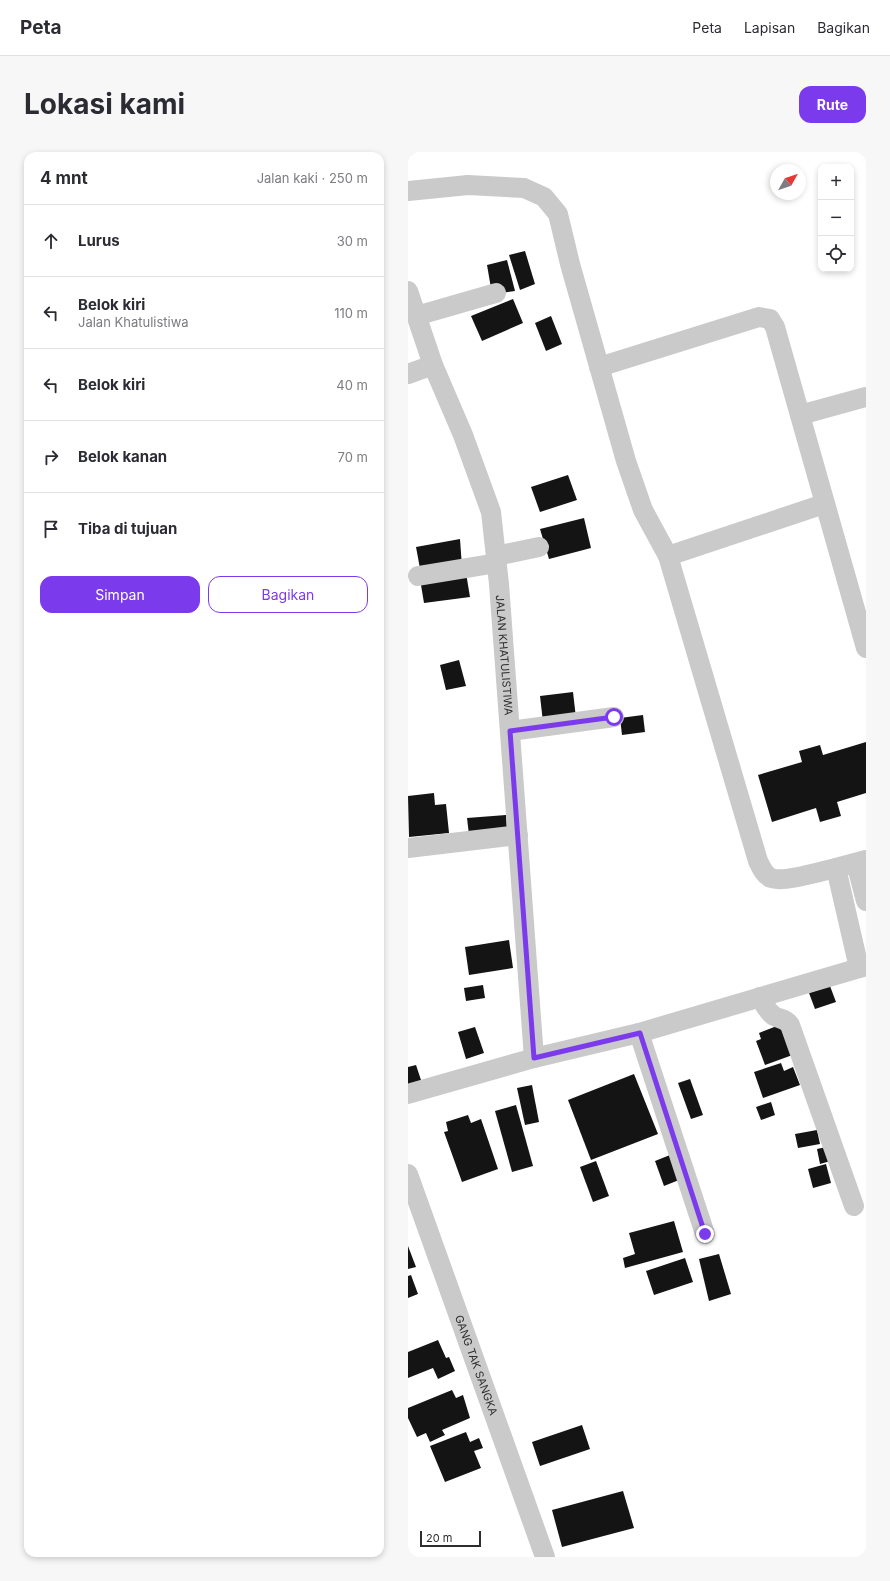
<!DOCTYPE html>
<html lang="id">
<meta charset="utf-8">
<style>
:root{--surface:#fff;--page:#f7f7f7;--text:#2b2b33;--muted:#7c7c81;--line:#e1e1e2;--accent:#7c3aed}
body{margin:0;font-family:Inter,sans-serif;background:var(--page);color:var(--text)}
.controls{position:absolute;right:12px;top:12px;display:grid;overflow:hidden;border-radius:8px;box-shadow:0 2px 6px #0003}
.controls button{width:36px;height:36px;display:grid;place-items:center;padding:0;border:0;border-bottom:1px solid var(--line);background:var(--surface);color:var(--text);font:20px sans-serif}
.compass{position:absolute;left:362px;top:12px;width:36px;height:36px;border-radius:50%;background:var(--surface);box-shadow:0 2px 6px #0003;rotate:50deg}
.scale{position:absolute;left:12px;bottom:10px;width:61px;box-sizing:border-box;padding-left:4px;border:2px solid #2d2d2d;border-top:0;font-size:11px;line-height:14px;white-space:nowrap;color:#2d2d2d;-webkit-text-stroke:3px #fff;paint-order:stroke}
.stop{position:absolute;width:12px;height:12px;margin:-9px;border:3px solid #7c3aed;border-radius:50%;background:#fff}
.stop.end{background:#7c3aed;border-color:#fff;box-shadow:0 1px 4px #0008}
.list{margin:0;padding:0;list-style:none}
h2{display:flex;justify-content:space-between;align-items:center;height:52px;margin:0;padding:0 16px;font-size:17px}
h2 small{font-size:13px;font-weight:400;color:var(--muted)}
.list li{display:grid;grid-template-columns:26px 1fr auto;gap:12px;align-items:center;box-sizing:border-box;height:72px;padding:0 16px;border-top:1px solid var(--line)}
.list b{display:block;font-size:15px;white-space:nowrap}
.list p{margin:0;font-size:13px;white-space:nowrap;color:var(--muted)}
.list em{font-size:13px;font-style:normal;color:var(--muted)}
.actions{display:flex;gap:8px;padding:12px 16px}
.actions a{flex:1;padding:9px 0;border:1px solid var(--accent);border-radius:12px;text-align:center;font-size:14px;color:var(--accent)}
.actions .main{background:var(--accent);color:#fff}
.icon{flex:none;width:22px;height:22px;fill:none;stroke:currentColor;stroke-width:2;stroke-linecap:round;stroke-linejoin:round}
.map{position:relative;flex:none;width:458px;height:1405px;overflow:hidden;border-radius:12px}
header{display:flex;align-items:center;gap:24px;box-sizing:border-box;height:56px;padding:0 20px;background:var(--surface);border-bottom:1px solid var(--line)}
header strong{font-size:19px}
nav{display:flex;gap:22px;margin-inline-start:auto;font-size:14px}
.intro{display:flex;align-items:center;justify-content:space-between;box-sizing:border-box;height:96px;padding:0 24px}
h1{margin:0;font-size:28px}
.button{padding:10px 18px;border-radius:12px;background:var(--accent);color:#fff;font-size:14px;font-weight:700}
main{display:flex;gap:24px;padding:0 24px}
aside{flex:1;background:var(--surface);border-radius:12px;box-shadow:0 2px 6px #0003}
.map>svg:first-child{display:block}
.building{fill:#141414}
.lines{fill:none;stroke-linecap:round;stroke-linejoin:round}
.minor{stroke:#cacaca;stroke-width:20}
.route{stroke:#7c3aed;stroke-width:5}
.labels{text-anchor:middle;stroke-width:4;stroke-linejoin:round;paint-order:stroke}
.street-label{font-size:11px;fill:#2d2d2d;stroke:#fff}
</style>
<header>
<strong>Peta</strong>
<nav><a>Peta</a><a>Lapisan</a><a>Bagikan</a></nav>
</header>
<div class="intro"><h1>Lokasi kami</h1><a class="button">Rute</a></div>
<main>
<aside>
<h2>4 mnt<small>Jalan kaki · 250 m</small></h2>
<ul class="list">
<li><svg class="icon" aria-label="ahead" viewBox="0 0 24 24"><path d="M12 20V5M6 11l6-6 6 6"/></svg><div><b>Lurus</b></div><em>30 m</em></li>
<li><svg class="icon" aria-label="left" viewBox="0 0 24 24"><path d="M17 20v-9H6M10 6l-5 5 5 5"/></svg><div><b>Belok kiri</b><p>Jalan Khatulistiwa</p></div><em>110 m</em></li>
<li><svg class="icon" aria-label="left" viewBox="0 0 24 24"><path d="M17 20v-9H6M10 6l-5 5 5 5"/></svg><div><b>Belok kiri</b></div><em>40 m</em></li>
<li><svg class="icon" aria-label="right" viewBox="0 0 24 24"><path d="M7 20v-9h11M14 6l5 5-5 5"/></svg><div><b>Belok kanan</b></div><em>70 m</em></li>
<li><svg class="icon" aria-label="arrive" viewBox="0 0 24 24"><path d="M6 21V4h12l-3 4 3 4H6"/></svg><div><b>Tiba di tujuan</b></div></li>
</ul>
<div class="actions"><a class="main">Simpan</a><a>Bagikan</a></div>
</aside>
<div class="map">
<svg width="458" height="1405" viewBox="0 0 458 1405">
<rect width="100%" height="100%" fill="#fff"/>
<g class="building">
<path d="M117,99L127,132L112,138L101,103Z"/>
<path d="M99,108L107,139L84,142L79,113Z"/>
<path d="M105,147L115,171L74,189L63,164Z"/>
<path d="M143,164L154,192L138,199L127,171Z"/>
<path d="M160,323L169,348L132,360L123,335Z"/>
<path d="M176,366L183,396L141,407L132,377Z"/>
<path d="M52,387L54,415L13,422L8,395Z"/>
<path d="M58,421L62,445L16,451L12,427Z"/>
<path d="M51,508L58,534L38,538L32,513Z"/>
<path d="M165,540L168,566L135,570L132,544Z"/>
<path d="M235,563L237,580L214,583L212,566Z"/>
<path d="M458,590V641L429,650L433,664L412,670L408,656L364,670L350,623L394,610L391,599L412,593L415,603Z"/>
<path d="M26,641L27,653L38,652L41,681L1,685L0,644Z"/>
<path d="M98,663L99,680L61,683L59,666Z"/>
<path d="M101,788L105,816L61,823L57,795Z"/>
<path d="M75,833L77,846L58,849L56,836Z"/>
<path d="M422,834L428,850L407,857L401,841Z"/>
<path d="M374,872L390,901L357,913L348,889L353,887L351,881Z"/>
<path d="M67,875L76,901L58,907L50,880Z"/>
<path d="M373,911L376,919L385,915L392,933L355,946L346,920Z"/>
<path d="M8,913L14,931L0,935V915Z"/>
<path d="M226,922L250,982L183,1008L160,948Z"/>
<path d="M282,927L295,963L283,967L270,931Z"/>
<path d="M124,933L131,970L117,973L109,936Z"/>
<path d="M363,950L367,963L353,968L348,955Z"/>
<path d="M108,953L125,1014L104,1020L87,959Z"/>
<path d="M60,963L63,971L73,967L90,1017L54,1030L36,980L40,979L38,970Z"/>
<path d="M409,978L412,992L390,996L387,982Z"/>
<path d="M423,994L426,1008L412,1012L409,997Z"/>
<path d="M262,1003L271,1028L256,1034L247,1009Z"/>
<path d="M188,1009L201,1044L185,1050L172,1015Z"/>
<path d="M418,1012L423,1031L405,1036L400,1017Z"/>
<path d="M266,1069L275,1100L217,1116L215,1106L227,1102L221,1081Z"/>
<path d="M0,1094L8,1115L0,1117Z"/>
<path d="M311,1102L323,1142L301,1149L291,1107Z"/>
<path d="M277,1106L285,1130L246,1143L238,1119Z"/>
<path d="M3,1123L10,1142L0,1146V1124Z"/>
<path d="M30,1188L38,1206L41,1205L47,1219L30,1227L25,1216L0,1226V1200Z"/>
<path d="M44,1238L48,1246L55,1243L62,1266L34,1278L37,1283L22,1290L18,1281L9,1285L0,1266V1256Z"/>
<path d="M174,1273L182,1297L132,1314L124,1290Z"/>
<path d="M58,1280L62,1290L71,1286L75,1296L66,1299L73,1316L37,1330L22,1294Z"/>
<path d="M215,1339L226,1376L154,1395L144,1358Z"/>
</g>
<g class="lines">
<g class="minor">
<path d="M0,39L60,33L116,36L136,45L150,62L162,112L218,309L235,358L260,404L350,709C353,715 356,723 363,726C376,731 413,719 428,716"/>
<path id="s1" d="M0,139L25,213L55,283L83,360L91,432L126,906"/>
<path d="M8,164L88,141"/>
<path d="M191,215L351,165L362,167L367,175L458,496"/>
<path d="M0,222L25,213"/>
<path d="M392,263L458,245"/>
<path d="M88,404L131,395"/>
<path d="M260,404L416,352"/>
<path d="M10,424L89,411"/>
<path d="M102,579L206,565"/>
<path d="M0,696L110,683"/>
<path d="M448,711L458,749"/>
<path d="M451,816L428,716L458,708"/>
<path d="M352,845C356,852 359,859 366,864C372,868 376,865 382,873L446,1054"/>
<path d="M231,881L297,1082"/>
<path d="M0,942L126,906L231,881L458,814"/>
<path id="s2" d="M0,1022L137,1405"/>
</g>
</g>
<g class="lines">
<path class="route" d="M206,565L102,579L126,906L232,881L297,1082"/>
</g>
<g class="labels">
<g class="street-label">
<text dy="4" stroke="none"><textPath href="#s1" startOffset="380">JALAN KHATULISTIWA</textPath></text>
<text dy="4" stroke="none"><textPath href="#s2" startOffset="203">GANG TAK SANGKA</textPath></text>
</g>
</g>
</svg>
<div class="controls">
<button>+</button>
<button>−</button>
<button><svg class="icon" aria-label="locate" viewBox="0 0 24 24"><circle cx="12" cy="12" r="6"/><path d="M12 2v4M12 18v4M2 12h4M18 12h4"/></svg></button>
</div>
<svg class="compass" viewBox="-18 -18 36 36"><path d="M0-13l5 13h-10z" fill="#e53935"/><path d="M0 13l5-13h-10z" fill="#7c7c81"/></svg>
<div class="scale">20 m</div>
<div class="stop" style="left:206px;top:565px"></div>
<div class="stop end" style="left:297px;top:1082px"></div>
</div>
</main>
